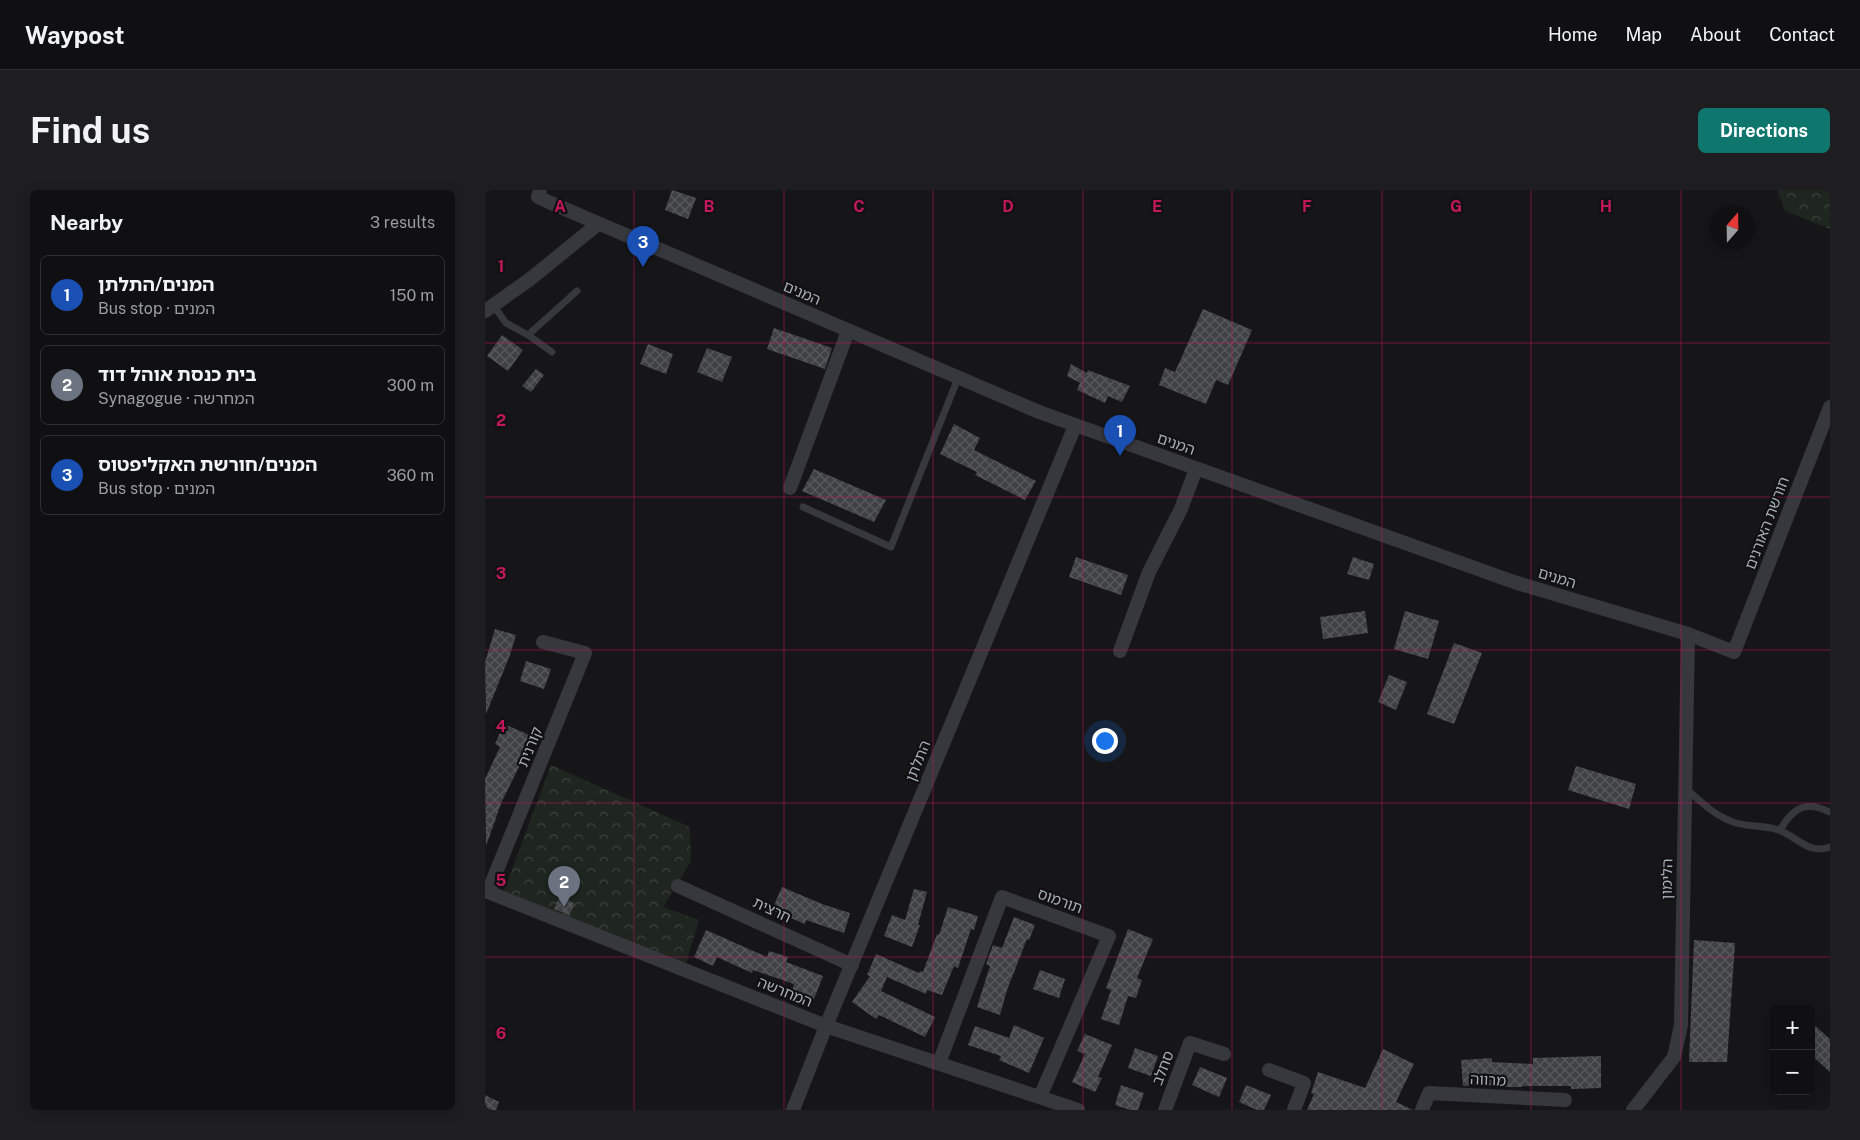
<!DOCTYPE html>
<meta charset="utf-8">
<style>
:root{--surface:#101012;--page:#1e1e20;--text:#f1f3f6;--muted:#9c9d9f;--line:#303032;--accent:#0f766e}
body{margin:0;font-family:"Public Sans","Noto Sans Hebrew",sans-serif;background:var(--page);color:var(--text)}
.controls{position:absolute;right:15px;bottom:15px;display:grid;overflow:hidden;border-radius:8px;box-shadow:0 2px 12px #0003}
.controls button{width:45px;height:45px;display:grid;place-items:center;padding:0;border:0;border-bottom:1px solid var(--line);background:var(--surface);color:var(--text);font:25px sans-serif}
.compass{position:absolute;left:1225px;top:15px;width:45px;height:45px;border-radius:50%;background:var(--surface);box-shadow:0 2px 12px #0003;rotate:20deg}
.you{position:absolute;left:619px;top:550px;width:18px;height:18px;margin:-12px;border:4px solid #fff;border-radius:50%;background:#1a73e8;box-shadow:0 0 0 8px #1a73e833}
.badge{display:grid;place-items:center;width:32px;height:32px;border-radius:50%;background:var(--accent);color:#fff;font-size:16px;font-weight:700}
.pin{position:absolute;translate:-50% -41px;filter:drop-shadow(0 1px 2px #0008)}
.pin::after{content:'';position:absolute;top:26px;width:18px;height:15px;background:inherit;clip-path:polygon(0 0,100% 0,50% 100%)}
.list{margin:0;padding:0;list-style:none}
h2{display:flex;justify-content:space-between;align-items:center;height:65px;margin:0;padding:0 20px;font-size:21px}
h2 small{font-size:16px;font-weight:400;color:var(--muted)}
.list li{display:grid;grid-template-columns:32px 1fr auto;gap:15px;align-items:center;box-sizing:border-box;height:80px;margin:0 10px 10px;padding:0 10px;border:1px solid var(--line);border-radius:8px}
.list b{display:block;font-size:19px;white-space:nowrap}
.list p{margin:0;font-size:16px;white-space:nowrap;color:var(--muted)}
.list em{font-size:16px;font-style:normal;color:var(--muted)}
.map{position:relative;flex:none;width:1345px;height:920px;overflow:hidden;border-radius:8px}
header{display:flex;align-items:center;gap:30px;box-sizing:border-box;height:70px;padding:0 25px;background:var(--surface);border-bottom:1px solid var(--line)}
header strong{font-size:24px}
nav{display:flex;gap:28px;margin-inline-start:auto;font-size:18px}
.intro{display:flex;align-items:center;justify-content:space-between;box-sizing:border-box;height:120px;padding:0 30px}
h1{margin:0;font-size:35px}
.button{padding:12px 22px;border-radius:8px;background:var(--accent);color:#fff;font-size:18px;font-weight:700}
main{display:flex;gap:30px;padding:0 30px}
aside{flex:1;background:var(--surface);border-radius:8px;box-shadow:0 2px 12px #0003}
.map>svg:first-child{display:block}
.forest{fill:url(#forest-crowns)}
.building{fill:url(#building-cross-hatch)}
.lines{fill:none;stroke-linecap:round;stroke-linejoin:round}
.service{stroke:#37383d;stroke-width:7}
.minor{stroke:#37383d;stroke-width:14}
.grid{fill:none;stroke:#c2185b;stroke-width:1;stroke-opacity:0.55}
.labels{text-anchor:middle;stroke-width:4.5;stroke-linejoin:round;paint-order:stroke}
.street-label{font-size:15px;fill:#a8adb8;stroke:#111113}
.grid-label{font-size:16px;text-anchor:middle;font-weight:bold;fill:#c2185b;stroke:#111113;stroke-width:4.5;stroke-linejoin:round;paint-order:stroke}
</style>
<header>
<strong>Waypost</strong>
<nav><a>Home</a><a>Map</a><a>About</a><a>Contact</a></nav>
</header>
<div class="intro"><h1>Find us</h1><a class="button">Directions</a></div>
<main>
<aside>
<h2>Nearby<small>3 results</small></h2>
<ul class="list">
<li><span class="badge" style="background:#1a4fb4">1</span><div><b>המנים/התלתן</b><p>Bus stop · המנים</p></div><em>150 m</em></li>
<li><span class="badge" style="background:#6b7280">2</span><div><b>בית כנסת אוהל דוד</b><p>Synagogue · המחרשה</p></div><em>300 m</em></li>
<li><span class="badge" style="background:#1a4fb4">3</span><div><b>המנים/חורשת האקליפטוס</b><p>Bus stop · המנים</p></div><em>360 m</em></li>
</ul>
</aside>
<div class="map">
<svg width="1345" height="920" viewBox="0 0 1345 920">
<defs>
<pattern id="forest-crowns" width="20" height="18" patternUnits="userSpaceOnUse" patternTransform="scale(1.25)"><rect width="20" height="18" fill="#1e261f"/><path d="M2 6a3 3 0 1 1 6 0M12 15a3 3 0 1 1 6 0" fill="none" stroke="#3c433d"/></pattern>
<pattern id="building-cross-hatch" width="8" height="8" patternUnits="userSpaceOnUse" patternTransform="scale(1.25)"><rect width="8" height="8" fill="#404145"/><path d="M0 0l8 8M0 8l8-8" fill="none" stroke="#595a5e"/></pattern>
</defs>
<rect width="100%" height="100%" fill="#161618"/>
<g class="forest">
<path d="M1292,0H1345V39L1300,21Z"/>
<path d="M66,575L205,637L206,671L178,717L214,730L201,773L114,741L19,701Z"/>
</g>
<g class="building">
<path d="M187,0L211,8L203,29L180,20Z"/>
<path d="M718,119L767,140L743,195L731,190L721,214L674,195L680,178L690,182Z"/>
<path d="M289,138L347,158L340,179L282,159Z"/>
<path d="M17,145L38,160L23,181L2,166Z"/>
<path d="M163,154L188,164L181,184L155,174Z"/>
<path d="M222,158L247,167L237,192L212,182Z"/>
<path d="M586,174L602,183L603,180L645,196L637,212L623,206L620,213L592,200L595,193L582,186Z"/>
<path d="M51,179L59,185L46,202L37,196Z"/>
<path d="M469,234L495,248L489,260L551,291L540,310L490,285L492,282L455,264Z"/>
<path d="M329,279L401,310L389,332L317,301Z"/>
<path d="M591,367L643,385L636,405L584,387Z"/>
<path d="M868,367L889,374L884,390L862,384Z"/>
<path d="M880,421L883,443L838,449L835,427Z"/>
<path d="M920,421L954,431L943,469L909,459Z"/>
<path d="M10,439L31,445L25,465L1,524L0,472Z"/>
<path d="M969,453L997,463L969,534L942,524Z"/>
<path d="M41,471L66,479L59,499L35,491Z"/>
<path d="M904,485L922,492L911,520L893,512Z"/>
<path d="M19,534L49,547L17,611L1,656L0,589L15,557L10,554Z"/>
<path d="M1091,576L1151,594L1144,619L1083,600Z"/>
<path d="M297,697L337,714L365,723L359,743L321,730L320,734L287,720Z"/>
<path d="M429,699L442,702L433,735H435L427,757L399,746L407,725L420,730Z"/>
<path d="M75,705L90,714L84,725L69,719Z"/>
<path d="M463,717L493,726L489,740L486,739L473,778L469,776L457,805L442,800L441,804L402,787L396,801L450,827L440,847L394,825L391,829L367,812L385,786L382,785L391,764L434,783L435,781L438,782L452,744L454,745Z"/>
<path d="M529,727L550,735L544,750L542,749L522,800L515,825L492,817L505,776L501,774L508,755L517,758Z"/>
<path d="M643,739L668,749L652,788L657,790L651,808L643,806L634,835L616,829L626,800L621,798Z"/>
<path d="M221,740L282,767L284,761L303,767L301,772L338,786L329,809L307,801L309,794L268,780L267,783L232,767L228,776L209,767Z"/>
<path d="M1209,750L1250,753L1242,872H1204Z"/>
<path d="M555,780L580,789L574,808L548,799Z"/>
<path d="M1326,832L1345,849V882L1326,865Z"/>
<path d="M529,835L559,848L544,883L514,870L516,866L483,855L490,836L524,848Z"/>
<path d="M600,844L627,855L613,887L617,888L610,902L587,892L600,864L592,861Z"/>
<path d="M650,858L673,866L666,886L643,878Z"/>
<path d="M898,859L929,874L911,912L928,920H822L829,904L826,903L833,882L880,898Z"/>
<path d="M1116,866V898L1086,899V896H1037V897H1017V895L978,896L976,870L1007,868V872L1048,874V868Z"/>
<path d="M715,877L742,888L734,907L707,895Z"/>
<path d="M636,895L659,903L653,920H645L630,915Z"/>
<path d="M761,895L786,905L779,920H772L754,912Z"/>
<path d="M0,905L14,912L11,920H0Z"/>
</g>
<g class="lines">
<g class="service">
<path d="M8,115L21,133L43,145L92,101"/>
<path d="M43,145L67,162"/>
<path d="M318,317L406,357L473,188"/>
<path d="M1200,598C1216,612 1231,627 1251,633C1265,637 1284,635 1296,641C1313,648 1325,665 1345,657"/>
<path d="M1295,640C1308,618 1320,610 1345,622"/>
</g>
<g class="minor">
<path d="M55,0L53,7L66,13L554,222L1029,392L1203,444L1249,462L1345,217"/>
<path d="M0,121L44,90L113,34"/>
<path d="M305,298L363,141"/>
<path d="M635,461L664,382L696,319L711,279"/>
<path d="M193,696L367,775"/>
<path d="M0,699L3,702L341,836L593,920"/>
<path d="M3,702L100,463L58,452"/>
<path d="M454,873L517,707L624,746L555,907"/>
<path d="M784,880L819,893L809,920"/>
<path d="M308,920L341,836L590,236"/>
<path d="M680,920L705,853L739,864"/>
<path d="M937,920L944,903L1080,910"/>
<path d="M1148,920L1189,867L1196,835L1203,444"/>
</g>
</g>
<path class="grid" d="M149,0V920M299,0V920M448,0V920M598,0V920M747,0V920M897,0V920M1046,0V920M1196,0V920M0,153H1345M0,307H1345M0,460H1345M0,613H1345M0,767H1345"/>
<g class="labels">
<g class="street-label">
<text transform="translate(317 103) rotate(23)" y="5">המנים</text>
<text transform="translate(691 254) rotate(19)" y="5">המנים</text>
<text transform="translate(1282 333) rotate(-69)" y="5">חורשת האורנים</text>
<text transform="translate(1072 388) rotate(17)" y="5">המנים</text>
<text transform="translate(45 557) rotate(-68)" y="5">קורנית</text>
<text transform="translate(433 571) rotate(-68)" y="5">התלתן</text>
<text transform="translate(1182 689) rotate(-89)" y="5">הלימון</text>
<text transform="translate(575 711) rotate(20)" y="5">תורמוס</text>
<text transform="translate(287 720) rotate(25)" y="5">חרצית</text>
<text transform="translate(300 802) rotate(22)" y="5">המחרשה</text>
<text transform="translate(678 878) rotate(-69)" y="5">סחלב</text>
<text transform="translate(1003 890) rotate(3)" y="5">מרווה</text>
</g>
</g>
<g class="grid-label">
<text x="75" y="22">A</text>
<text x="224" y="22">B</text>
<text x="374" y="22">C</text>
<text x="523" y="22">D</text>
<text x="672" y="22">E</text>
<text x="822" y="22">F</text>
<text x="971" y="22">G</text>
<text x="1121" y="22">H</text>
<text x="16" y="82">1</text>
<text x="16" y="236">2</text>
<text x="16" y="389">3</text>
<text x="16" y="542">4</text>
<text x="16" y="696">5</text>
<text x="16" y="849">6</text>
</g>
</svg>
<div class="controls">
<button>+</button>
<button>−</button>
</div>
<svg class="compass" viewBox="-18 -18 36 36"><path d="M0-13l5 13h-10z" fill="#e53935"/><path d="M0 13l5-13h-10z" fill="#9c9d9f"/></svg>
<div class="you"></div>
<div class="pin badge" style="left:635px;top:266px;background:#1a4fb4">1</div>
<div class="pin badge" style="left:79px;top:717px;background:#6b7280">2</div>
<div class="pin badge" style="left:158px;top:77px;background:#1a4fb4">3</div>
</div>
</main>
